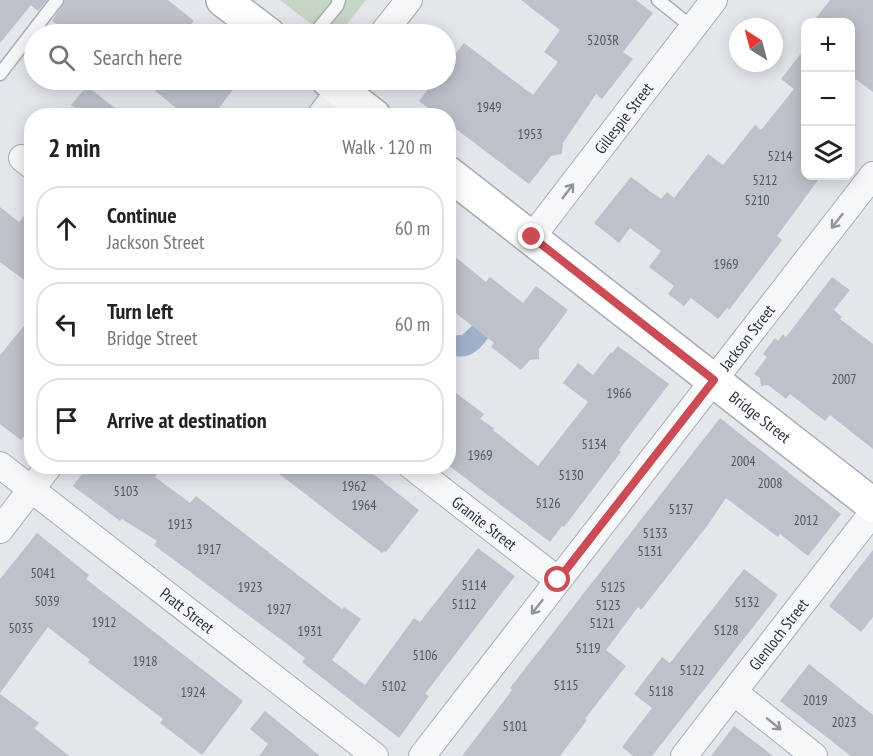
<!DOCTYPE html>
<meta charset="utf-8">
<style>
:root{--surface:#fff;--page:#f6f6f6;--text:#222;--muted:#767676;--line:#e0e0e0}
body{margin:0;font-family:"PT Sans Narrow",sans-serif;background:var(--page);color:var(--text)}
.controls{position:absolute;right:18px;top:18px;display:grid;overflow:hidden;border-radius:12px;box-shadow:0 3px 15px #0003}
.controls button{width:54px;height:54px;display:grid;place-items:center;padding:0;border:0;border-bottom:2px solid var(--line);background:var(--surface);color:var(--text);font:30px sans-serif}
.compass{position:absolute;left:729px;top:18px;width:54px;height:54px;border-radius:50%;background:var(--surface);box-shadow:0 3px 15px #0003;rotate:324deg}
.stop{position:absolute;width:18px;height:18px;margin:-14px;border:4px solid #cc4c56;border-radius:50%;background:#fff}
.stop.end{background:#cc4c56;border-color:#fff;box-shadow:0 2px 6px #0008}
.list{margin:0;padding:0;list-style:none}
h2{display:flex;justify-content:space-between;align-items:center;height:78px;margin:0;padding:0 24px;font-size:26px}
h2 small{font-size:20px;font-weight:400;color:var(--muted)}
.list li{display:grid;grid-template-columns:39px 1fr auto;gap:18px;align-items:center;box-sizing:border-box;height:84px;margin:0 12px 12px;padding:0 12px;border:2px solid var(--line);border-radius:24px}
.list b{display:block;font-size:22px;white-space:nowrap}
.list p{margin:0;font-size:20px;white-space:nowrap;color:var(--muted)}
.list em{font-size:20px;font-style:normal;color:var(--muted)}
.icon{flex:none;width:33px;height:33px;fill:none;stroke:currentColor;stroke-width:2;stroke-linecap:round;stroke-linejoin:round}
.map{position:relative;flex:none;width:873px;height:756px;overflow:hidden}
.search{position:absolute;background:var(--surface);box-shadow:0 3px 15px #0003;left:24px;top:24px;width:432px;height:66px;display:flex;align-items:center;gap:15px;box-sizing:border-box;padding:0 21px;border-radius:33px;color:var(--muted);font-size:22px}
.panel{position:absolute;background:var(--surface);box-shadow:0 3px 15px #0003;left:24px;top:108px;width:432px;height:366px;border-radius:24px}
.map>svg:first-child{display:block}
.green{fill:#c7d5c5}
.water{fill:#9fb1ca}
.building{fill:#bdc1cb}
.lines{fill:none;stroke-linecap:round;stroke-linejoin:round}
.service-casing{stroke:#a8acb5;stroke-width:15}
.minor-casing{stroke:#a8acb5;stroke-width:28}
.secondary-casing{stroke:#a8acb5;stroke-width:36}
.service{stroke:#f6f7f9;stroke-width:12}
.minor{stroke:#f6f7f9;stroke-width:26}
.secondary{stroke:#fff;stroke-width:33}
.oneway{stroke:#90949e}
.route{stroke:#cc4c56;stroke-width:8}
.labels{text-anchor:middle;stroke-width:4.5;stroke-linejoin:round;paint-order:stroke}
.number-label{font-size:14px;fill:#505665}
.street-label{font-size:16px;fill:#2b3243;stroke:#f3f5f8}
</style>
<div class="map">
<svg width="873" height="756" viewBox="0 0 873 756">
<rect width="100%" height="100%" fill="#e3e6eb"/>
<path class="green" d="M280,0H366L339,34H324Z"/>
<path class="water" d="M473,325L491,334C480,350 469,362 449,354L448,336L462,335Z"/>
<g class="building">
<path d="M0,0H47L38,11L31,5L0,43Z"/>
<path d="M65,0H168L194,21L183,34H70L52,21Z"/>
<path d="M521,0H636L653,13L623,52L633,59L602,99L596,94L563,143L562,154L551,156L529,184L448,123V116H438L419,101L435,80H446V66L464,43L533,95L558,62L544,52L560,30Z"/>
<path d="M830,0H873V92L850,75V22H813Z"/>
<path d="M806,47V176H821L777,236L782,240L729,310L727,308L718,319L691,298L684,306L668,294L674,286L649,267L661,251L630,228L619,243L594,223L631,177L661,199L667,192L674,198L708,154L723,165L755,125L761,130L794,89L781,79Z"/>
<path d="M142,80H240L213,116H186Z"/>
<path d="M87,86L125,116H84L71,105Z"/>
<path d="M32,205V286L0,262V207L19,222Z"/>
<path d="M448,251L486,282L490,277L523,303L536,286L568,310L539,349V359L530,360L521,370L491,347L494,343L448,307Z"/>
<path d="M832,277L850,290L834,310L842,317L840,319L873,344V449L830,415L825,421L790,394L786,399L768,385L761,386L760,378L754,374L767,357L763,354L775,338L778,341L783,334L786,337Z"/>
<path d="M32,316V426L21,440L0,424V355Z"/>
<path d="M618,346L669,384L619,450L621,452L608,469L564,527L562,526L550,542L448,465V387L484,414L480,419L494,428L493,430L538,466L588,402L563,383L578,363L593,375L611,352L612,353Z"/>
<path d="M720,418L841,514L808,556L780,534L778,537L726,498L707,526L641,610L638,607L606,650L626,666L585,719L587,720L560,756H462L512,690L510,688Z"/>
<path d="M88,466H163L155,477L190,503L196,496L342,609L344,607L361,619L332,660L365,685L414,618L420,622L478,548L515,576L425,694L429,696L399,738L302,662L305,658L287,644L154,545L157,541L122,519L120,521L73,486Z"/>
<path d="M269,466H363L419,510L386,552L384,551L382,553Z"/>
<path d="M37,533L89,575L86,579L243,701L202,755L160,723L163,719L88,662L90,660L48,627L0,693V579Z"/>
<path d="M873,550V617L861,632L829,606Z"/>
<path d="M744,569L778,595L652,756H633L622,747L652,708L634,694L662,657L670,663Z"/>
<path d="M809,664L873,715V756H851L780,701Z"/>
<path d="M0,694L39,723L34,728L69,756H0Z"/>
<path d="M265,711L320,756H259L268,744L250,729Z"/>
<path d="M734,726L773,756H711Z"/>
</g>
<g class="lines">
<defs>
<g id="service">
<path d="M658,0L693,28"/>
<path d="M314,34L337,6L339,0"/>
<path d="M0,74L57,0"/>
</g>
<g id="minor">
<path d="M382,34L409,0"/>
<path d="M320,116L347,80"/>
<path d="M22,158L32,166"/>
<path id="s1" d="M532,237L714,0"/>
<path id="s2" d="M0,465L375,756"/>
<path id="s3" d="M411,466L558,580"/>
<path d="M0,530L49,466"/>
<path d="M734,692L814,756"/>
<path id="s4" d="M422,756L873,175"/>
<path id="s5" d="M684,756L873,512"/>
</g>
<g id="secondary">
<path d="M223,0L268,34"/>
<path d="M328,80L374,116"/>
<path id="s6" d="M448,173L873,505"/>
</g>
</defs>
<use href="#service" class="service-casing"/>
<use href="#minor" class="minor-casing"/>
<use href="#secondary" class="secondary-casing"/>
<use href="#service" class="service"/>
<use href="#minor" class="minor"/>
<use href="#secondary" class="secondary"/>
</g>
<defs><path id="oneway-shaft" d="M-6 0H5M1.5-3L5.5 0L1.5 3" fill="none" stroke-width="1.6" stroke-linecap="round" stroke-linejoin="round" transform="scale(1.5)"/></defs>
<g class="oneway">
<use href="#oneway-shaft" transform="translate(568 191) rotate(-53)"/>
<use href="#oneway-shaft" transform="translate(837 221) rotate(128)"/>
<use href="#oneway-shaft" transform="translate(537 607) rotate(128)"/>
<use href="#oneway-shaft" transform="translate(774 724) rotate(39)"/>
</g>
<g class="lines">
<path class="route" d="M532,237L714,380L558,580"/>
</g>
<g class="labels">
<g class="number-label">
<text x="603" y="45">5203R</text>
<text x="489" y="112">1949</text>
<text x="530" y="139">1953</text>
<text x="780" y="161">5214</text>
<text x="765" y="185">5212</text>
<text x="757" y="205">5210</text>
<text x="726" y="269">1969</text>
<text x="844" y="384">2007</text>
<text x="619" y="398">1966</text>
<text x="594" y="449">5134</text>
<text x="480" y="460">1969</text>
<text x="743" y="466">2004</text>
<text x="571" y="480">5130</text>
<text x="770" y="488">2008</text>
<text x="354" y="491">1962</text>
<text x="126" y="496">5103</text>
<text x="548" y="508">5126</text>
<text x="364" y="510">1964</text>
<text x="681" y="514">5137</text>
<text x="806" y="525">2012</text>
<text x="180" y="529">1913</text>
<text x="655" y="538">5133</text>
<text x="209" y="554">1917</text>
<text x="650" y="556">5131</text>
<text x="43" y="578">5041</text>
<text x="474" y="590">5114</text>
<text x="250" y="592">1923</text>
<text x="613" y="592">5125</text>
<text x="47" y="606">5039</text>
<text x="747" y="607">5132</text>
<text x="464" y="609">5112</text>
<text x="608" y="610">5123</text>
<text x="279" y="614">1927</text>
<text x="104" y="627">1912</text>
<text x="602" y="628">5121</text>
<text x="21" y="633">5035</text>
<text x="726" y="635">5128</text>
<text x="310" y="636">1931</text>
<text x="588" y="653">5119</text>
<text x="425" y="660">5106</text>
<text x="145" y="666">1918</text>
<text x="692" y="675">5122</text>
<text x="566" y="690">5115</text>
<text x="394" y="691">5102</text>
<text x="661" y="696">5118</text>
<text x="193" y="697">1924</text>
<text x="815" y="705">2019</text>
<text x="844" y="727">2023</text>
<text x="515" y="731">5101</text>
</g>
<g class="street-label">
<text dy="6" stroke="none"><textPath href="#s1" startOffset="150">Gillespie Street</textPath></text>
<text dy="6" stroke="none"><textPath href="#s4" startOffset="530">Jackson Street</textPath></text>
<text dy="6" stroke="none"><textPath href="#s6" startOffset="396">Bridge Street</textPath></text>
<text dy="6" stroke="none"><textPath href="#s3" startOffset="93">Granite Street</textPath></text>
<text dy="6" stroke="none"><textPath href="#s2" startOffset="237">Pratt Street</textPath></text>
<text dy="6" stroke="none"><textPath href="#s5" startOffset="154">Glenloch Street</textPath></text>
</g>
</g>
</svg>
<div class="controls">
<button>+</button>
<button>−</button>
<button><svg class="icon" aria-label="layers" viewBox="0 0 24 24"><path d="M12 4l9 5-9 5-9-5zM3 14l9 5 9-5"/></svg></button>
</div>
<svg class="compass" viewBox="-18 -18 36 36"><path d="M0-13l5 13h-10z" fill="#e53935"/><path d="M0 13l5-13h-10z" fill="#767676"/></svg>
<div class="stop" style="left:558px;top:580px"></div>
<div class="stop end" style="left:532px;top:237px"></div>
<div class="search"><svg class="icon" aria-label="search" viewBox="0 0 24 24"><circle cx="10" cy="10" r="6"/><path d="M15 15l6 6"/></svg>Search here</div>
<section class="panel">
<h2>2 min<small>Walk · 120 m</small></h2>
<ul class="list">
<li><svg class="icon" aria-label="ahead" viewBox="0 0 24 24"><path d="M12 20V5M6 11l6-6 6 6"/></svg><div><b>Continue</b><p>Jackson Street</p></div><em>60 m</em></li>
<li><svg class="icon" aria-label="left" viewBox="0 0 24 24"><path d="M17 20v-9H6M10 6l-5 5 5 5"/></svg><div><b>Turn left</b><p>Bridge Street</p></div><em>60 m</em></li>
<li><svg class="icon" aria-label="arrive" viewBox="0 0 24 24"><path d="M6 21V4h12l-3 4 3 4H6"/></svg><div><b>Arrive at destination</b></div></li>
</ul>
</section>
</div>
